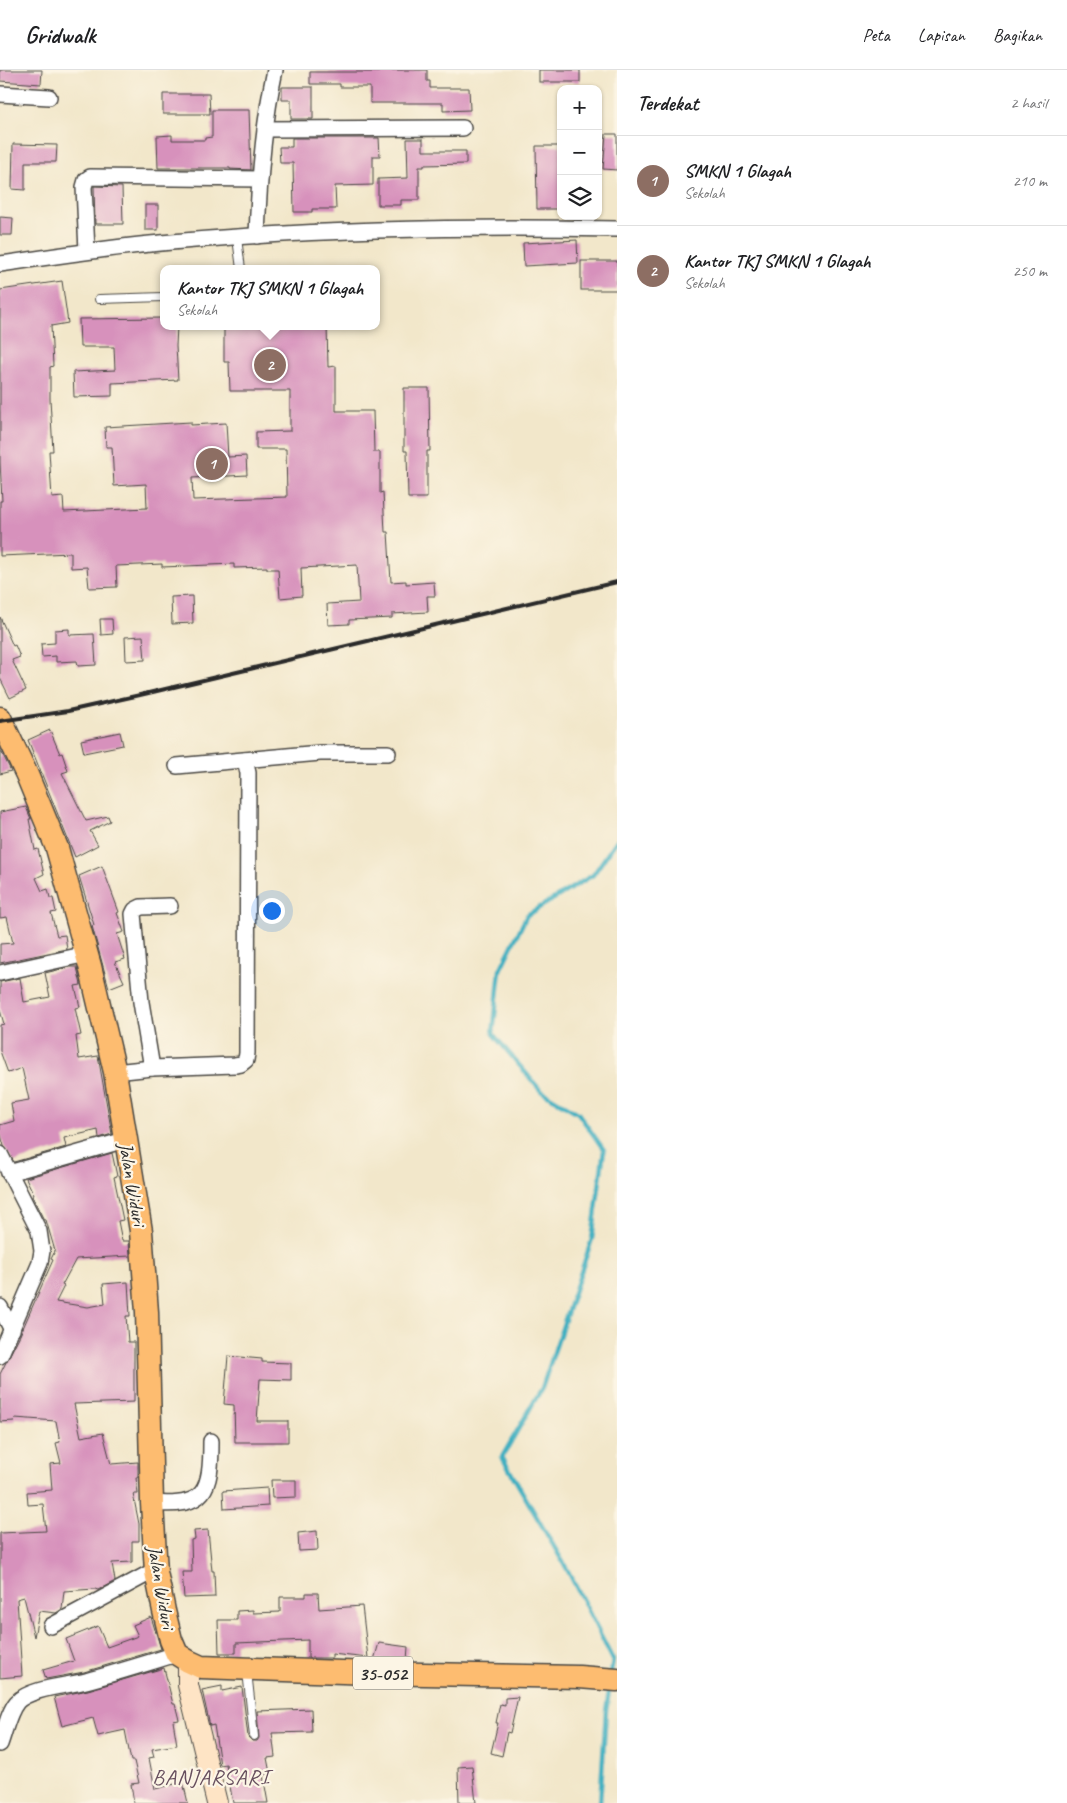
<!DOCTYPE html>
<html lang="id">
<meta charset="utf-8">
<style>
:root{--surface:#fff;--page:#f2f2f2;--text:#202124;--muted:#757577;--line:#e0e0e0;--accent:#c8321e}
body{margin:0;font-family:Caveat,sans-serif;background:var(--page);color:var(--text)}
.controls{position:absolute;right:15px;top:15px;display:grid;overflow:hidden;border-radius:10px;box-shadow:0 1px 4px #0004}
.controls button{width:45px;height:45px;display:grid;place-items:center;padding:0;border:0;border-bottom:1px solid var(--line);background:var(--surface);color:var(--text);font:25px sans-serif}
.you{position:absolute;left:271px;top:840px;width:18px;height:18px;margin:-12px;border:4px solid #fff;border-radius:50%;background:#1a73e8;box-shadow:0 0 0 8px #1a73e833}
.badge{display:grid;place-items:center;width:32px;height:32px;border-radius:50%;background:var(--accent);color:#fff;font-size:16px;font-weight:700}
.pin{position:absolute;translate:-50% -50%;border:2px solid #fff;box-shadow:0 1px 5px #0006}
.popup{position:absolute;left:160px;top:195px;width:220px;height:65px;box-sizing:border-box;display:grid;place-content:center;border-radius:10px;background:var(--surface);filter:drop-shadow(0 1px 4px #0005);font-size:16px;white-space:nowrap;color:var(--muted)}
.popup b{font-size:19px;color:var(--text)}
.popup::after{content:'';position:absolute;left:50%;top:100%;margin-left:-10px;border:10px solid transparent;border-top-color:var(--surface)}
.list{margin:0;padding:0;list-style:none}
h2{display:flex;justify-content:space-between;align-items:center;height:65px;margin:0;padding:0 20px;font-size:21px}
h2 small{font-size:16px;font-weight:400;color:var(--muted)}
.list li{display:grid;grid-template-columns:32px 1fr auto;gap:15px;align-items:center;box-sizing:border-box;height:90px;padding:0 20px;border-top:1px solid var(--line)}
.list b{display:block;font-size:19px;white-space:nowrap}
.list p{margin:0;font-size:16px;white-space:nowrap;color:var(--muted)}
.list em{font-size:16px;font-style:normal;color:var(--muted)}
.icon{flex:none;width:28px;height:28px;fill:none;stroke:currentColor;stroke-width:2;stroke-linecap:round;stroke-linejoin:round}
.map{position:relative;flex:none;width:617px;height:1733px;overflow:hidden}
header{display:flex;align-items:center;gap:30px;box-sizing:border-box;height:70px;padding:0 25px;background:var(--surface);border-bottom:1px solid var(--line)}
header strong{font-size:24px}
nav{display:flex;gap:28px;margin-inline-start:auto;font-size:18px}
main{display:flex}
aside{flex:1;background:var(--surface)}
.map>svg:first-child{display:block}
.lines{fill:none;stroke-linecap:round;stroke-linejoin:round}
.stream{stroke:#43b0c1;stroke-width:4.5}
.building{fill:#d791bc}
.lane-casing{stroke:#494743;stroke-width:10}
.street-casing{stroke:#494743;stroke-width:18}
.secondary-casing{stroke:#494743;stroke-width:22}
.primary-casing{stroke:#494743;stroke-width:25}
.lane{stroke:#fff;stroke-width:8}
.street{stroke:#fff;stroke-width:15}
.secondary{stroke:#fee4c5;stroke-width:20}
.primary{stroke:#fdbc6f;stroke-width:22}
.rail{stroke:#2b2b2b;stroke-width:4}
.labels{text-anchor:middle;stroke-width:4.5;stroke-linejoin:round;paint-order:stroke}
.shield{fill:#fcf5e5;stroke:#6a6863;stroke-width:1}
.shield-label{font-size:19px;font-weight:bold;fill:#2b2b2b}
.street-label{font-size:20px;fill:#2b2b2b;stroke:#fcf5e5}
.quarter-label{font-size:22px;letter-spacing:1px;fill:#674f5e;stroke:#fcf5e5}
</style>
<header>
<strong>Gridwalk</strong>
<nav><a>Peta</a><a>Lapisan</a><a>Bagikan</a></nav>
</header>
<main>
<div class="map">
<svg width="617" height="1733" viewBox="0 0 617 1733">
<rect width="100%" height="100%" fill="#fcf5e5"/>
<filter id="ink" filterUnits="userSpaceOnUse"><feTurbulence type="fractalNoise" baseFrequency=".02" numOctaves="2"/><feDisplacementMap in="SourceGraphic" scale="10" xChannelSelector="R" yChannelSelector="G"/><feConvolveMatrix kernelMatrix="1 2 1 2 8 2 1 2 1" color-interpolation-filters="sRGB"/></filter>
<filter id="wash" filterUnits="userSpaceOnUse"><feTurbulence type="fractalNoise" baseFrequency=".0096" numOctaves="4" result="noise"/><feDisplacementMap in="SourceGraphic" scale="20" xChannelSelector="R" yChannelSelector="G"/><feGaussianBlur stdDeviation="1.12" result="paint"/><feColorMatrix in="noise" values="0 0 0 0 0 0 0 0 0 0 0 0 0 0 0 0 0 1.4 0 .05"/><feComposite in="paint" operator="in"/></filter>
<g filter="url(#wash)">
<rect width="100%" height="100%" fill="#f2e7ca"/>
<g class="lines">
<g class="stream">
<path d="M611,1602L613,1590L567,1499L502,1387L542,1318L592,1169L604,1080L578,1043L541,1021L493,964L500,900L527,845L593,805L617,770"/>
<path d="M600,1733L606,1641L610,1615"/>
</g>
</g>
<g id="blocks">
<g class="building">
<path d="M0,0H42L41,14L0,11Z"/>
<path d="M379,0H427V11H430V18H469L470,40L443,41V33H370V17H340V14H310V2H379Z"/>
<rect x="539" y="0" width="41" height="12"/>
<path d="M282,17H313V49H291V30H282Z"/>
<path d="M163,24H209L210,44H163Z"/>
<path d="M212,40H249L251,100L230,99V98H158L157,66L172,65V70H205V68L212,67Z"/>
<path d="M606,64H617V100L603,99Z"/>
<path d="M292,68H379L380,86H373V115L335,116L336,139H312V142H294L293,93H280L279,77H292Z"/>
<path d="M407,69H423V81H466V94L424,95V97H419V130H401V135H378V109L408,108Z"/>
<path d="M13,74L57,75L56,92H25V120L12,119Z"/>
<path d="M536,76H561V139H537Z"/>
<path d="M94,116L122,117L123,154H95Z"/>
<rect x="145" y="135" width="13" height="25"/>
<path d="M0,147L13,148L12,165H0Z"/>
<path d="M577,170L578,193L524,196L523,173Z"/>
<rect x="581" y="191" width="36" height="29"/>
<path d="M62,211L68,253L51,256L53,296L50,297V329L53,381H49L52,428L63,427L64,442L147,438L146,414L114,416L112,377H106L105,357L191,352V355L226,353L228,387L246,386L247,405L192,408L193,430L287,427L286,379H256V362L290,361V321H230L229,292H224V256H327L328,297L336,296V341H373L374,382H380V423L383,422L385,462H388L391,512L406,511V514L434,512L435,526H427L428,542L392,544V548L349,550V554L328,555L327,534L359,532L357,495L301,498L302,526L280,528L278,499H267V497L234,498V494L162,497V494L116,496L117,517L89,518L87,497L71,498V483L0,486V431H2L0,392V220Z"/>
<path d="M164,248V256H177L176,276L178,310L112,313V326L74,327L73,302L115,300L114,277H80L79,249Z"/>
<path d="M404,318H429L430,381H427V428H408L407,381H404Z"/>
<path d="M192,526L193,553L172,554L171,527Z"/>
<path d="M0,547L13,576L15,575L20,587L12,590L26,620L10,628L0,608Z"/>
<path d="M100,549H112L113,564L101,565Z"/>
<path d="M69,559V565L94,564L96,595L78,596L77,591L56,592V586L42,587L41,574L55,573V560Z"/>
<path d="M143,566L145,590L126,591L125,567Z"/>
<path d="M50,660L60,684L62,683L68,701L62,703L86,751L108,746L110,751L90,761L98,775L75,787L28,670Z"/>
<path d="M120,662L123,675L84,683L81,670Z"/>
<path d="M0,679L11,701L0,704Z"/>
<path d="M26,737L31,749H29L35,780L38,779L44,804L36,808L42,821L48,819L50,828H53L56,842L51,843L57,866L65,865L67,879L0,893V874L13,873L7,847L0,848V742Z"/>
<path d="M102,796L119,842L117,843L124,862L117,864L125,889L115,892L124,912L109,918L92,856L94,855L79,806Z"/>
<path d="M70,897H77L81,915L75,916L80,937L75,938L81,965L76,966L79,989L98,986L112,1064L99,1068L98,1060L64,1068L66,1077L14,1092L4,1076L0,1062V1055L14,1051L11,1033L29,1030L22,998L8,1003L0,981V955L4,954L0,940V912L20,908L24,932L50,927L45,903Z"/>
<path d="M112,1083L117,1106L114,1107L123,1150L118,1151L122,1171H129L130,1186L76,1189L62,1215L64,1216L56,1232L88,1237L105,1234L103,1214L128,1212L130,1246H126L128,1272H134V1332L74,1334L81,1367L103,1363L111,1394L138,1392V1408H136L138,1424H133L139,1454V1471H132V1492L112,1493L115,1511L98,1520L95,1519L64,1521L62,1539L56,1543L39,1541L34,1567L24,1527L17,1529L22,1606L0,1608V1463L46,1461L43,1434L28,1435L27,1422L52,1420L50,1394L61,1393L56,1373L60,1372L56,1351L15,1348L14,1351L0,1352V1304L20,1265L53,1190L51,1189L55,1181L46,1150H44L32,1126L34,1125L26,1108Z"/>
<path d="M228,1286L262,1289V1292L291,1293V1310L260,1309L257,1351H288V1372H235L234,1335L224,1334Z"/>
<path d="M271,1410H296V1427L272,1428Z"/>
<path d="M267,1418L268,1436L224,1439L223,1421Z"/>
<path d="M208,1460L212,1501H214L215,1527L184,1528L182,1502H192L191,1470L195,1469L194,1461Z"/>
<path d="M317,1461L318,1480L299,1481L298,1463Z"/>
<path d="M306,1523H318L319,1539L362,1536L368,1588L332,1584V1588H308V1570L236,1573V1583H219L218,1550H237V1541L253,1540V1543L280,1542V1527H306Z"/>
<path d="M151,1547L161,1579L84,1602L46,1609L43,1600L74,1591L66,1569L98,1556L107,1577L138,1566L133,1555Z"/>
<path d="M379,1573L408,1577L407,1590L390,1588V1590H374Z"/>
<path d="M164,1598L173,1634H175L179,1650L173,1651L177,1675L152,1679L154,1687L149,1688L155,1719L183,1712L188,1733H134L131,1714L139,1713L134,1691H131L125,1660L98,1666L93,1648L62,1656L54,1627L88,1620Z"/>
<path d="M222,1616V1621L242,1617L248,1667L252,1671H257L259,1668L257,1641L311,1639L312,1662L272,1663L275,1687L267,1688L270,1703L263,1705L268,1733H233L226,1694L220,1695L214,1655L210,1656L202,1620Z"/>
<path d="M518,1627L510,1663L507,1662L502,1686L491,1683L498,1653H496L500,1634L505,1635V1628Z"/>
<path d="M472,1696L476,1733H459L458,1697Z"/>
</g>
</g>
</g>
<g filter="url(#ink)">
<use href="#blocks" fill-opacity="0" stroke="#494743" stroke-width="1"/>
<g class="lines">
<defs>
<g id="lane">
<path d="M237,168L241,199"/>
<path d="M99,229L164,227"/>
<path d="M247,1601L254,1666"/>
</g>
<g id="street">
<path d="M0,24L49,27"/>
<path d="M265,59L463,58"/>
<path d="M257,166C259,110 263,55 275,0"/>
<path d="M87,181L84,117L86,110L90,107L260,109"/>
<path d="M0,194C50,187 100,179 150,174C305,159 461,156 617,159"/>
<path d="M177,696L320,683H388"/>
<path d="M0,903L87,884"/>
<path d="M152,998L141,932L133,844L135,840L141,837L170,836"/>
<path d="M115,1002L152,998L235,995L241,994L246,990L247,983L248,703L245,690"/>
<path d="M0,1084L39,1161L42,1181L40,1193L0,1286"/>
<path d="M9,1103L125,1070"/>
<path d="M0,1237L12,1260"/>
<path d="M152,1433C206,1438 211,1421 211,1371"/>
<path d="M51,1556L155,1500"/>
<path d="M0,1674C5,1661 8,1643 17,1632C30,1618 67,1616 86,1611C116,1603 147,1593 177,1584"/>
</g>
<path id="secondary" d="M188,1591V1615L217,1733"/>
<path id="primary" d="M0,648L27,705L57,778L90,896L115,1002L141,1161L147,1242L152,1433L156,1502L164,1541L171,1570L177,1584L188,1591L201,1597L372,1603L579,1607L617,1610"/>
</defs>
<use href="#lane" class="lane-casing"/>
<use href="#street" class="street-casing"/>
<use href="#secondary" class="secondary-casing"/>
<use href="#primary" class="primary-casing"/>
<use href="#lane" class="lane"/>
<use href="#street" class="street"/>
<use href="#secondary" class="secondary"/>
<use href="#primary" class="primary"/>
<path class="rail" d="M0,651L68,641L140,625L617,512"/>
</g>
</g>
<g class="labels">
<rect class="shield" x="353" y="1586.5" width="60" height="33" rx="4"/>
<g class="shield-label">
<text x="383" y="1610">35-052</text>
</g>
<g class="street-label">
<text transform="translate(133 1114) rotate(80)" y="7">Jalan Widuri</text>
<text transform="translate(162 1517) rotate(80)" y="7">Jalan Widuri</text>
</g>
<g class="quarter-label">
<text x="211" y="1714">BANJARSARI</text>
</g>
</g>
</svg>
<div class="controls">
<button>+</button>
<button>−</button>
<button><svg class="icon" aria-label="layers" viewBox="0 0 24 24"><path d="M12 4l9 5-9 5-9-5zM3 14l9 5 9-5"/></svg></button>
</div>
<div class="you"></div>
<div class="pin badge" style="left:212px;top:394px;background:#8d6e63">1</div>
<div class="pin badge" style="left:270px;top:295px;background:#8d6e63">2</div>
<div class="popup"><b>Kantor TKJ SMKN 1 Glagah</b>Sekolah</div>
</div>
<aside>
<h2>Terdekat<small>2 hasil</small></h2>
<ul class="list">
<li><span class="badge" style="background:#8d6e63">1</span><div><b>SMKN 1 Glagah</b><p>Sekolah</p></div><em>210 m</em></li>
<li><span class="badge" style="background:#8d6e63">2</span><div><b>Kantor TKJ SMKN 1 Glagah</b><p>Sekolah</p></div><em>250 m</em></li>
</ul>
</aside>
</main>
